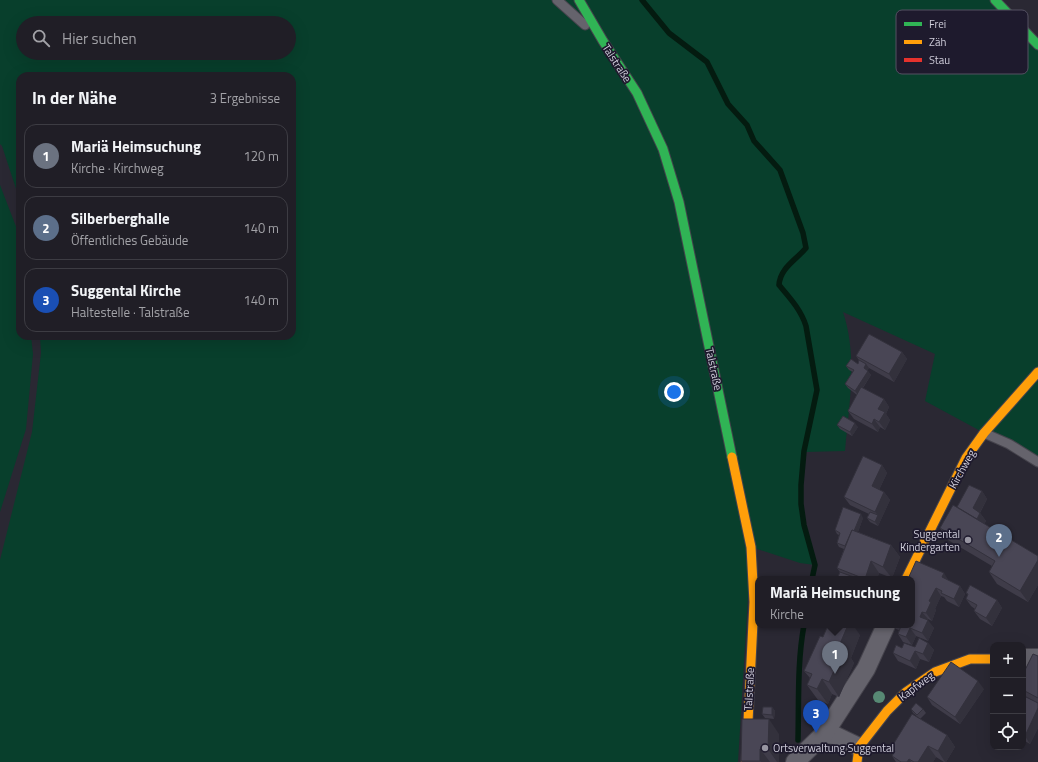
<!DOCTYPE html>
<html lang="de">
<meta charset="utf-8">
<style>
:root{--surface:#201e26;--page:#28272e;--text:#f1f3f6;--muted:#a2a2a7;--line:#3d3c43;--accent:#9795a1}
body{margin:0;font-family:"Titillium Web",sans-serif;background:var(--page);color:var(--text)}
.controls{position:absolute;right:12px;bottom:12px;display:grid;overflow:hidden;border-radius:8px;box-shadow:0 4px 16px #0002}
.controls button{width:36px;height:36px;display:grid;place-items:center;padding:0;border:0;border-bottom:1px solid var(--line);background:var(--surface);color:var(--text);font:20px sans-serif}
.you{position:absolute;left:674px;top:392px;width:14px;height:14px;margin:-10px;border:3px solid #fff;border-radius:50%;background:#1a73e8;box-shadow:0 0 0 6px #1a73e833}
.badge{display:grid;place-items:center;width:26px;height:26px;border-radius:50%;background:var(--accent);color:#fff;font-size:13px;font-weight:700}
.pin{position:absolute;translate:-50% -33px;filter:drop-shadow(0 1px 2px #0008)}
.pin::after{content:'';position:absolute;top:21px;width:14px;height:12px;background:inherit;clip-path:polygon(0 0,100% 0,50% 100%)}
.popup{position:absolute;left:755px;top:576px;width:160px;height:52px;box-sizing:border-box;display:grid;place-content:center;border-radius:8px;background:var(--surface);filter:drop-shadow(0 1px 3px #0005);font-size:13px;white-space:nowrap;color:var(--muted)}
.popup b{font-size:15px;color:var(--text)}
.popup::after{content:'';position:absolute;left:50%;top:100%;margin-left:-8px;border:8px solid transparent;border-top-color:var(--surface)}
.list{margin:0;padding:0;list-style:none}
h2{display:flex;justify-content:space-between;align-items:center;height:52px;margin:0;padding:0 16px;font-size:17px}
h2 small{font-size:13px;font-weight:400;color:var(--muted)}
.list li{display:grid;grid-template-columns:26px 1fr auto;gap:12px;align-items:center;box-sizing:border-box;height:64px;margin:0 8px 8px;padding:0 8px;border:1px solid var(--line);border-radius:12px}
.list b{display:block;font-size:15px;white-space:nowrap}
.list p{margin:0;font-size:13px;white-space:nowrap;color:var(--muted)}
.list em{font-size:13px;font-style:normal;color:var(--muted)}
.icon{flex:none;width:22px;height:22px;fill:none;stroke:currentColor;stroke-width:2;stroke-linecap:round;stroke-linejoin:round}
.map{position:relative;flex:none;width:1038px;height:762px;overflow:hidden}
.search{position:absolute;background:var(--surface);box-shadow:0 4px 16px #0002;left:16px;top:16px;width:280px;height:44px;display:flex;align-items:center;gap:10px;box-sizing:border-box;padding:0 14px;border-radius:22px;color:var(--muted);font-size:15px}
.panel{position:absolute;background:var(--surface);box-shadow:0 4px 16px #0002;left:16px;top:72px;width:280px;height:268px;border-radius:12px}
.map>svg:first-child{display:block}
.green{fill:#083f2c;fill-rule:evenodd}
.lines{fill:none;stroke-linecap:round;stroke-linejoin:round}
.stream{stroke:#041b10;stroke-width:5.5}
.lane-casing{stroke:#45434c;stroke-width:11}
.street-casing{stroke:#45434c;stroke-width:20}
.fast-casing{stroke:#45434c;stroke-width:11}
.slow-casing{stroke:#45434c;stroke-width:11}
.lane{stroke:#65636c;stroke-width:9}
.street{stroke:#65636c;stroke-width:18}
.fast{stroke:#30b455;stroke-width:9}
.slow{stroke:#ff9f0a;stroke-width:9}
.tree{fill:#578974}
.wall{fill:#3f3c49}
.shaded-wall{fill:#33313c}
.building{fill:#494655;stroke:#33313c}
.poi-dot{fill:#9795a1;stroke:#1e1a2d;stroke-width:1.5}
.labels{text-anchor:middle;stroke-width:3.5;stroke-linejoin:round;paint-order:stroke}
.street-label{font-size:11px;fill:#d1cfdc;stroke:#1e1a2d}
.poi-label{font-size:11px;fill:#d1cfdc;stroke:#1e1a2d;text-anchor:end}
.key{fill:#1e1a2d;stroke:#545062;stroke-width:1}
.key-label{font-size:11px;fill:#d1cfdc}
</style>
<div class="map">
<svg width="1038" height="762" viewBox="0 0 1038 762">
<rect width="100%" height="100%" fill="#2a2833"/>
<g class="green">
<path d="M0,0H995L1038,45V462L925,401L935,354L843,312C858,357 849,404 845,451L804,452C802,469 800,487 801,504C803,525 809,545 815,565L800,563L751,547L738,762H0V560L32,432L41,353L40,336H292V76H20V201L2,146L0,144ZM23,23H289V53H23Z"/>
<path d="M0,185L20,237V336H31L33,354L26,429L0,512Z"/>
</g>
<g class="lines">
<g class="stream">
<path d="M642,0L669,33L707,62L728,104L747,125L754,141L780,170L803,233L806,248C796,260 780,268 779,285C790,298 801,310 806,326L817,390L804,451L801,485V504L804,525L815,565L812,579"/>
<path d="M798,740C799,702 797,663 804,625"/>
</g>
<defs>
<g id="lane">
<path d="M557,0L585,25"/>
<path d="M984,433L1009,444L1038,462"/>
</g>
<g id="street">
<path d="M1023,658H1038"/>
<path d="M824,734L834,735L859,747"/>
<path d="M795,762L824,734L866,669L886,625"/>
</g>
<g id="fast">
<path d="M579,0L603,41L637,93L663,149L679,202L732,457"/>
<path d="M995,0L1038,45"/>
</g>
<g id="slow">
<path d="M732,457L751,547L754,602L746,762"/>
<path d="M906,579L966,458L984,433L1038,372"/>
<path d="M857,762L859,747L887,711L906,692L935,672L970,659H993"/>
</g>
</defs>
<use href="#lane" class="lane-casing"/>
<use href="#street" class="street-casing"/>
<use href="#fast" class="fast-casing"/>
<use href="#slow" class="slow-casing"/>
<use href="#lane" class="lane"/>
<use href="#street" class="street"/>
<use href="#fast" class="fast"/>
<use href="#slow" class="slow"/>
</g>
<circle class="tree" cx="879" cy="697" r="6"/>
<g class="wall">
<path d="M902,352L907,359L894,382L869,368L867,370L871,375L863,388L884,399L889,407L886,414L890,420L885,430L880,427L878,432L854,419L848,411L857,395L848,388L845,384L853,372L849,370L846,366L858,364L859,360L856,356Z"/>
<path d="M837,425L858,427L852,436L840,429Z"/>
<path d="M882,465L887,473L879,490L884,492L890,500L878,526L870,522L867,518L869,514L850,505L844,497Z"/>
<path d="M982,491L987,499L980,513L986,521L984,524L1038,556V585L1028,602L997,584L989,572L992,566L948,540L940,528L957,507Z"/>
<path d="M863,518L858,532L891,545L900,557L892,578L879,573L877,579H837L840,572L837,568L844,549L839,547L837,543L839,535L837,534L835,530Z"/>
<path d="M912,579L949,581L960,586L965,594L959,607L947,601L944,597L941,596L935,609L936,610L932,621L928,619L927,620L934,628L928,641L916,636L912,645L903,642L898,634L899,630L896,629L893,625H912Z"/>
<path d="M966,593L997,600L1002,608L992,626L980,619L974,611L975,609L971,606L966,599L968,595Z"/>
<path d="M860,635L851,658L854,663L839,697L832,694L828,704L818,700L807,685L810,678L804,671L823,637Z"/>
<path d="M928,643L934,650L929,662L920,659L916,669L898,661L893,653L902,648L915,647Z"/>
<path d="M1038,656V728L1030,744L1023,740V703L1034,701L1023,695V674Z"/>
<path d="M984,689L960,724L932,705L927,697Z"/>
<path d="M772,707L775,711L774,719L765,718L762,714Z"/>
<path d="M911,709H923L926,713L920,719L947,735L955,747L946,762H944L936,757L933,762H896L892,756L894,752L891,748L919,718L913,713Z"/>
<path d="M779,734V762H742L741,761Z"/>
</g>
<g class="shaded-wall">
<path d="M902,352L907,359L894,382L889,374Z"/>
<path d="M866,364L869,368L867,372L864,368Z"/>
<path d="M868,371L871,375L858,395L855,391Z"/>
<path d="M884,399L889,407L886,414L890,420L885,430L879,422L878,409Z"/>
<path d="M874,419L880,427L878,432L872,424Z"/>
<path d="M855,423L858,427L852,436L850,432Z"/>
<path d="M882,465L887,473L877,494L872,486Z"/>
<path d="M982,491L987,499L978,516L973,508Z"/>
<path d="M884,492L890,500L878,526L875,522L878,515L875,512Z"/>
<path d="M980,513L986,521L982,529L976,521Z"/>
<path d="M861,514L863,518L851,551L848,547Z"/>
<path d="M891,545L900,557L892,578L883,567Z"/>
<path d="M1038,560V585L1028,602L1020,591Z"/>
<path d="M871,561L879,573L877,579H865Z"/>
<path d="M944,573L949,581L942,577Z"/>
<path d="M960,586L965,594L959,607L954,599Z"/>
<path d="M936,588L941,596L935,609L936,610L932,621L926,613L929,601Z"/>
<path d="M997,600L1002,608L992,626L986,618Z"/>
<path d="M922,612L928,619L925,625L920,617Z"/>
<path d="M928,620L934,628L928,641L922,633Z"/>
<path d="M848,625H853L860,635L851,658L854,663L839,697L829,682L839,646Z"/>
<path d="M910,628L916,636L912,645L906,637Z"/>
<path d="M928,643L934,650L929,662L923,654Z"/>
<path d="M915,651L920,659L916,669L910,661Z"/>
<path d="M822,679L832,694L828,704L817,689Z"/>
<path d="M978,681L984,689L960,724L955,717Z"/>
<path d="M772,707L775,711L774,719L772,715Z"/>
<path d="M1038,708V728L1030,744L1025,736Z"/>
<path d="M769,719L779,734V762H777L768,749Z"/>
<path d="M947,735L955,747L946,762H945L938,751Z"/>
<path d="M928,746L936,757L933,762H918Z"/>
<path d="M760,749L770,762H761L760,761Z"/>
<path d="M909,759L911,762H907Z"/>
</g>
<g class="building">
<path d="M869,334L902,352L889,374L856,356Z"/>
<path d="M851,359L858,364L859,360L866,364L864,368L868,371L855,391L845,384L854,370L846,366Z"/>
<path d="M861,387L884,399L878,409L885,412L879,422L874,419L872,424L848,411Z"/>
<path d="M843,416L855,423L850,432L837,425Z"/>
<path d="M863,456L882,465L872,486L884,492L875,512L844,497Z"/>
<path d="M969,485L982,491L973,508L980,513L977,519L957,507Z"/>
<path d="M953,505L1038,556V560L1020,591L989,572L995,561L940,528Z"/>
<path d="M843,507L861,514L854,531L852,530L845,546L837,543L840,533L835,530Z"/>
<path d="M870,512L878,515L875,522L867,518Z"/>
<path d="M852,530L891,545L883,567L871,561L865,579L837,568Z"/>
<path d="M916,561L944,573L942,577L960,586L954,599L941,593L942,591L936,588L929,601L931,602L926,613L922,612L920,617L928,620L922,633L910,628L906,637L898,634L901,626L900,625H912V579H908Z"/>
<path d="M840,572L859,579H837Z"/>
<path d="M970,585L997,600L986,618L974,611L977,605L966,599L968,594L966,593Z"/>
<path d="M828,625H848L839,646L844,648L829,682L822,679L817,689L807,685L812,674L804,671L820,636L823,637Z"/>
<path d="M919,638L928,643L923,654L915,651L910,661L893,653L896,645L902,648L904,643L915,647Z"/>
<path d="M1033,654L1038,656V698L1023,690V674Z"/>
<path d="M951,662L978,681L955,717L927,697Z"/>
<path d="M1026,697L1038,703V708L1025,736L1023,735V703Z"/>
<path d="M916,703L923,709L917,715L911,709Z"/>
<path d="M763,707H772V715L762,714Z"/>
<path d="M912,714L947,735L938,751L928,746L918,762H914L909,759L907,762H901L892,756L895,751L891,748Z"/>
<path d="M742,719H769L768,749H760V761H741Z"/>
</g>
<g class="poi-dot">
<circle cx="968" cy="540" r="4"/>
<circle cx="765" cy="748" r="4"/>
</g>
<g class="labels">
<g class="street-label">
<text transform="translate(617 63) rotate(57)" y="4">Talstraße</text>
<text transform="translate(714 369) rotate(78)" y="4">Talstraße</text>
<text transform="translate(962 469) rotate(-61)" y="4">Kirchweg</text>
<text transform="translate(916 686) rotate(-37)" y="4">Kapfweg</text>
<text transform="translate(749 689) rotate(-87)" y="4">Talstraße</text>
</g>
<g class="poi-label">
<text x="960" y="538">Suggental<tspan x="960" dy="13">Kindergarten</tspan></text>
<text x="773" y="752" text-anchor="start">Ortsverwaltung Suggental</text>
</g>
</g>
<rect x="896" y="10" width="132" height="64" rx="6" class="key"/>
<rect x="904" y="22" width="18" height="4" fill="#30b455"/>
<rect x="904" y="40" width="18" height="4" fill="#ff9f0a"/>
<rect x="904" y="58" width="18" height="4" fill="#e5322d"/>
<g class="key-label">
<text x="929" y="28">Frei</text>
<text x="929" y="46">Zäh</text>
<text x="929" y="64">Stau</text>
</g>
</svg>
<div class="controls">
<button>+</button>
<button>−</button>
<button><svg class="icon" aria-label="locate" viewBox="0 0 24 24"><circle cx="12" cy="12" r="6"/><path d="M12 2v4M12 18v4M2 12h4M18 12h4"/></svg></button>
</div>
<div class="you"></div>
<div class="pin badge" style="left:835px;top:674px;background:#6b7280">1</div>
<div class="popup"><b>Mariä Heimsuchung</b>Kirche</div>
<div class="pin badge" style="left:999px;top:557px;background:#5c6f8a">2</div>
<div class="pin badge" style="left:816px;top:733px;background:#1a4fb4">3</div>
<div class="search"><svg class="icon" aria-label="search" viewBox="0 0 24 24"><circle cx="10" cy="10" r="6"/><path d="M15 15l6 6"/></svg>Hier suchen</div>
<section class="panel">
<h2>In der Nähe<small>3 Ergebnisse</small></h2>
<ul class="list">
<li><span class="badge" style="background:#6b7280">1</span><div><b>Mariä Heimsuchung</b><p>Kirche · Kirchweg</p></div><em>120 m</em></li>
<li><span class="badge" style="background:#5c6f8a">2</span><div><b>Silberberghalle</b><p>Öffentliches Gebäude</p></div><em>140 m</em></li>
<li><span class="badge" style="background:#1a4fb4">3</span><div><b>Suggental Kirche</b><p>Haltestelle · Talstraße</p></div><em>140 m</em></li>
</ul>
</section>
</div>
